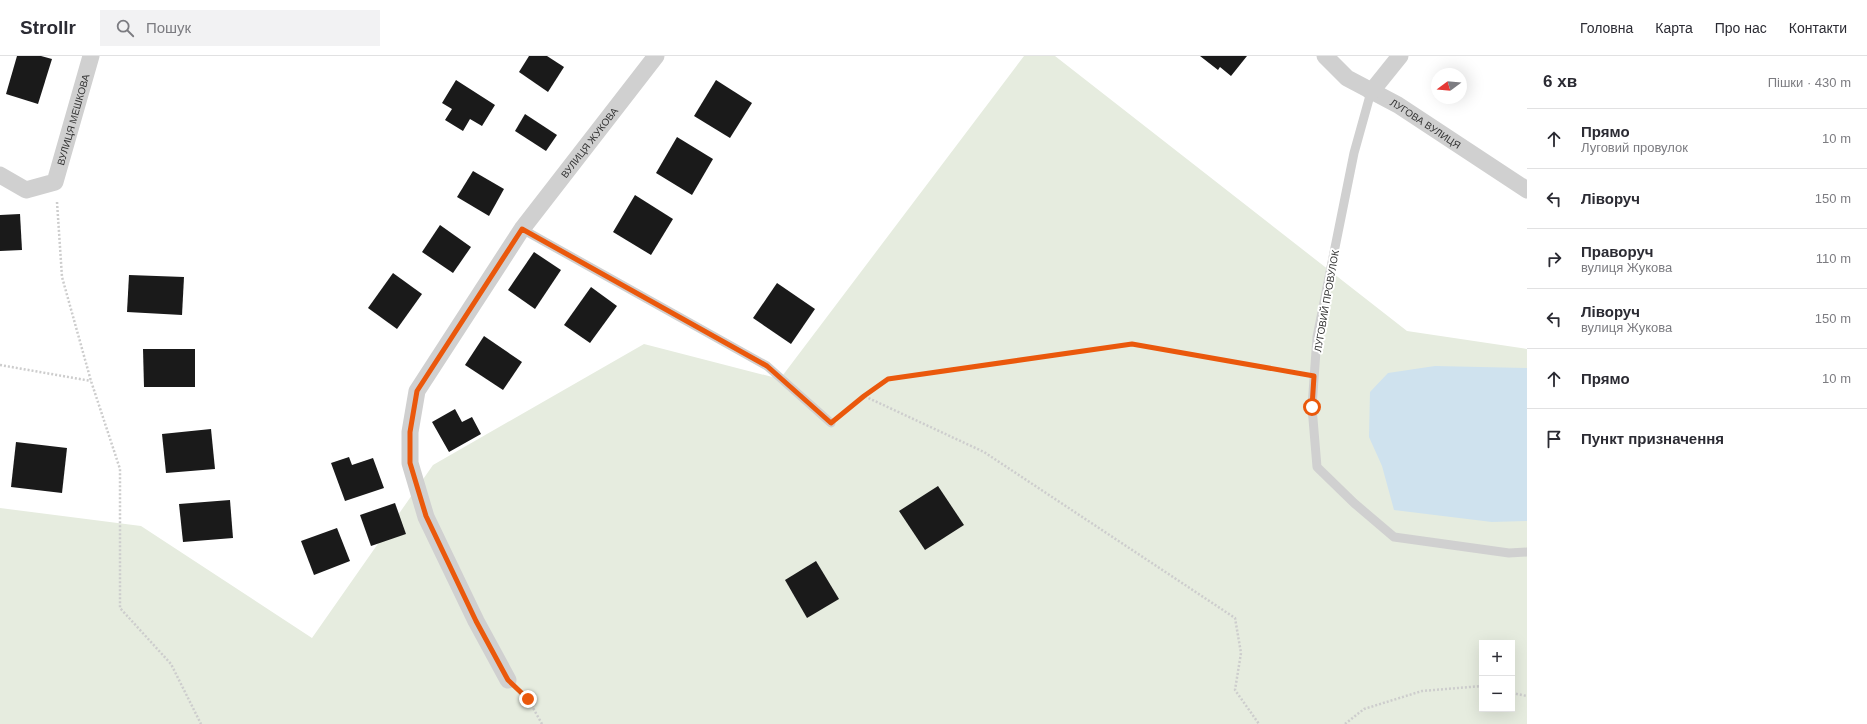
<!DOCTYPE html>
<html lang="uk">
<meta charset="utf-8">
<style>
:root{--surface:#fff;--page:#f2f2f3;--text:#2b2b33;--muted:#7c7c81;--line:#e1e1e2}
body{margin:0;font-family:Helvetica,sans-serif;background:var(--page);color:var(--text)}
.controls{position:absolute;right:12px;bottom:12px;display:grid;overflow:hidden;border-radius:0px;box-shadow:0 4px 16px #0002}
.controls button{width:36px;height:36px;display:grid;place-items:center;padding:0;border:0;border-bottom:1px solid var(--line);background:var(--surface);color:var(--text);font:20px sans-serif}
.compass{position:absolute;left:1431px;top:12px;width:36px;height:36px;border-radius:50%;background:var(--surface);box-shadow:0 4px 16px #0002;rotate:254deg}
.stop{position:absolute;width:12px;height:12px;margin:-9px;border:3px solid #ea580c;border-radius:50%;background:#fff}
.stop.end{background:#ea580c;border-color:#fff;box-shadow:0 1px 4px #0008}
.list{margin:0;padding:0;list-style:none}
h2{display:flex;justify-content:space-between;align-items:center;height:52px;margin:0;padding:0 16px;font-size:17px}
h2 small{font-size:13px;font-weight:400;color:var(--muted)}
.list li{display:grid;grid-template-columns:26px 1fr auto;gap:12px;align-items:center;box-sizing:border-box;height:60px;padding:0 16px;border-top:1px solid var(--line)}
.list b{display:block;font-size:15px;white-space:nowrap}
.list p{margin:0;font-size:13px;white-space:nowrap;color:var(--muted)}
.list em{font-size:13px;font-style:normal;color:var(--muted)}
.icon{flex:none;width:22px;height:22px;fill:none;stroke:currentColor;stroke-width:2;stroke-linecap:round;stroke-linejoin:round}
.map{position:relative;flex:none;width:1527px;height:668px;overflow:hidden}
header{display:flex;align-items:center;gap:24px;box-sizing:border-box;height:56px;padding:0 20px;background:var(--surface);border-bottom:1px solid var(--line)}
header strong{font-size:19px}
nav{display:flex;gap:22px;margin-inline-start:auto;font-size:14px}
.search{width:280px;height:36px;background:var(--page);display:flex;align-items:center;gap:10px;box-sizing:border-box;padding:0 14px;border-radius:0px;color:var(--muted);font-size:15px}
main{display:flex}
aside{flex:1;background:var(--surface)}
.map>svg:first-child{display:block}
.green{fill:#e6ecdf;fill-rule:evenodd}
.water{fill:#cfe2ee}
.building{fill:#1a1a1a}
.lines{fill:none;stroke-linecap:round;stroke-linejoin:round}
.path{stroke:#cdcdcd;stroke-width:2.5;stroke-dasharray:2 2;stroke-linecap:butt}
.lane{stroke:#d0d0d0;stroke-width:9}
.street{stroke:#d0d0d0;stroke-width:17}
.route{stroke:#ea580c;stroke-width:5}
.labels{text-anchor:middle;stroke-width:4;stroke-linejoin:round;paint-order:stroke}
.street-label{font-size:10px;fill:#333;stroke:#fff}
</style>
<header>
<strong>Strollr</strong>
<div class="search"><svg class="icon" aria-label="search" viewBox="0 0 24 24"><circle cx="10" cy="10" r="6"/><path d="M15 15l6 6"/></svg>Пошук</div>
<nav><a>Головна</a><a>Карта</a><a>Про нас</a><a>Контакти</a></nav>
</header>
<main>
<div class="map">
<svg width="1527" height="668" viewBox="0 0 1527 668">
<rect width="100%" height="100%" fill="#fff"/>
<path class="green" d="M1024,0H1055L1407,275L1527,293V668H0V452L141,470L312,582L433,409L644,288L780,323ZM1482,587H1512V653H1482Z"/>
<path class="water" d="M1435,310L1527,312V465L1492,466L1394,454L1382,410L1369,381L1370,336L1388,317Z"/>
<g class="building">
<path d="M17,0H41L52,3L38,48L6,38Z"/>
<path d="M529,0H547L564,11L548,36L519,16Z"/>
<path d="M1200,0H1247L1231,20L1220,11L1218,14Z"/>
<path d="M456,24L495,49L482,70L470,63L463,75L445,64L452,53L442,47Z"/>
<path d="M716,24L752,47L730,82L694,60Z"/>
<path d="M525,58L557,79L546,95L515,75Z"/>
<path d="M677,81L713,103L692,139L656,117Z"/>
<path d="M473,115L504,133L489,160L457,141Z"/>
<path d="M635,139L673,163L651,199L613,176Z"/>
<path d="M20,158L22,194L0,195V159Z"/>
<path d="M440,169L471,191L453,217L422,196Z"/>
<path d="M534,196L561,214L535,253L508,234Z"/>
<path d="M393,217L422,238L397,273L368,252Z"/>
<path d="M129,219L184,221L182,259L127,256Z"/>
<path d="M777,227L815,253L791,288L753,262Z"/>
<path d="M591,231L617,250L590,287L564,269Z"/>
<path d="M484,280L522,306L503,334L465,309Z"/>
<path d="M143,293H195V331H144Z"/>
<path d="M455,353L462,366L472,361L481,378L449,396L432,366Z"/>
<path d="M211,373L215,413L166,417L162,378Z"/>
<path d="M16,386L67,392L62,437L11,431Z"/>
<path d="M349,401L352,409L373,402L384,432L345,445L331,407Z"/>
<path d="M938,430L964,469L925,494L899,455Z"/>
<path d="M230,444L233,482L183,486L179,448Z"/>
<path d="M395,447L406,478L371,490L360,459Z"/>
<path d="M337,472L350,505L314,519L301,485Z"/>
<path d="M816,505L839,543L807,562L785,524Z"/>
</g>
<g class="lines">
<g class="path">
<path d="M57,146L62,221L91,325L120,413V552L171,608L201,668"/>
<path d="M0,309L91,325"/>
<path d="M864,339L888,323L1132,288L1299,317"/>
<path d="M843,357L864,340L984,396L1235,562L1241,597L1235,634L1259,668"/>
<path d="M521,637L528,643L542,668"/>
<path d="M1512,637L1527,640"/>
<path d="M1345,668L1364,653L1422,635L1482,630"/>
</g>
<g class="lane">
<path d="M1371,36L1354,97L1317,281L1312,351L1317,411L1354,447L1394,481L1509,497L1527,496"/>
<path d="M522,173L767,310L831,367"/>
</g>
<g class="street">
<path id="s1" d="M1325,0L1347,22L1398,49L1527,134"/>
<path d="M1371,36L1400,0"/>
<path id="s2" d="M0,119L26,134L55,126L91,0"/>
<path id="s3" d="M508,624L476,565L426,461L410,407V376L417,335L522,173L656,0"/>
</g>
</g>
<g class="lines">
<path class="route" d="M528,643L508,624L476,565L426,460L410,407V376L417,335L522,173L767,310L831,367L864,340L888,323L1132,288L1314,320L1312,351"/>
</g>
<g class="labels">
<g class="street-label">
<text dy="4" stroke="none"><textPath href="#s2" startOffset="125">ВУЛИЦЯ МЕШКОВА</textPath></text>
<text dy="4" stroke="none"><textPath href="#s1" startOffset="122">ЛУГОВА ВУЛИЦЯ</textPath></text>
<text dy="4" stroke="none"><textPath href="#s3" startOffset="614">ВУЛИЦЯ ЖУКОВА</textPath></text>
<text transform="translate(1326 245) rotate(-80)" y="4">ЛУГОВИЙ ПРОВУЛОК</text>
</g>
</g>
</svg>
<div class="controls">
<button>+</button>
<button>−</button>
</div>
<svg class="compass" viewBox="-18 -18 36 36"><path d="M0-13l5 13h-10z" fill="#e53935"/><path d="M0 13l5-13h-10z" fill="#7c7c81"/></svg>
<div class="stop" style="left:1312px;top:351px"></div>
<div class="stop end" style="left:528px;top:643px"></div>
</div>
<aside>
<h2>6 хв<small>Пішки · 430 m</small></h2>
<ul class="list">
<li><svg class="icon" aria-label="ahead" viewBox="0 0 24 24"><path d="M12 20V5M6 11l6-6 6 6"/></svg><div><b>Прямо</b><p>Луговий провулок</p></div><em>10 m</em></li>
<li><svg class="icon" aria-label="left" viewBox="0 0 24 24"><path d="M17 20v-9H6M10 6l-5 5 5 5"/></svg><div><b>Ліворуч</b></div><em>150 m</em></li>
<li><svg class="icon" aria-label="right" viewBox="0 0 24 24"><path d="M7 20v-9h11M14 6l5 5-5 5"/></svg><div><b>Праворуч</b><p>вулиця Жукова</p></div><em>110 m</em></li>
<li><svg class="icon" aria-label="left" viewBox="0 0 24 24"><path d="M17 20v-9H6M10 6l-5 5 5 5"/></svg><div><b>Ліворуч</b><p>вулиця Жукова</p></div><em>150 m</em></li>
<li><svg class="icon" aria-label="ahead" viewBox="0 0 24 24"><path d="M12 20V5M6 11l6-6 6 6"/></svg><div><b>Прямо</b></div><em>10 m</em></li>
<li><svg class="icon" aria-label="arrive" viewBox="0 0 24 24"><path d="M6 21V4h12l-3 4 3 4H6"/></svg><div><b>Пункт призначення</b></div></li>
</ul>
</aside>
</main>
